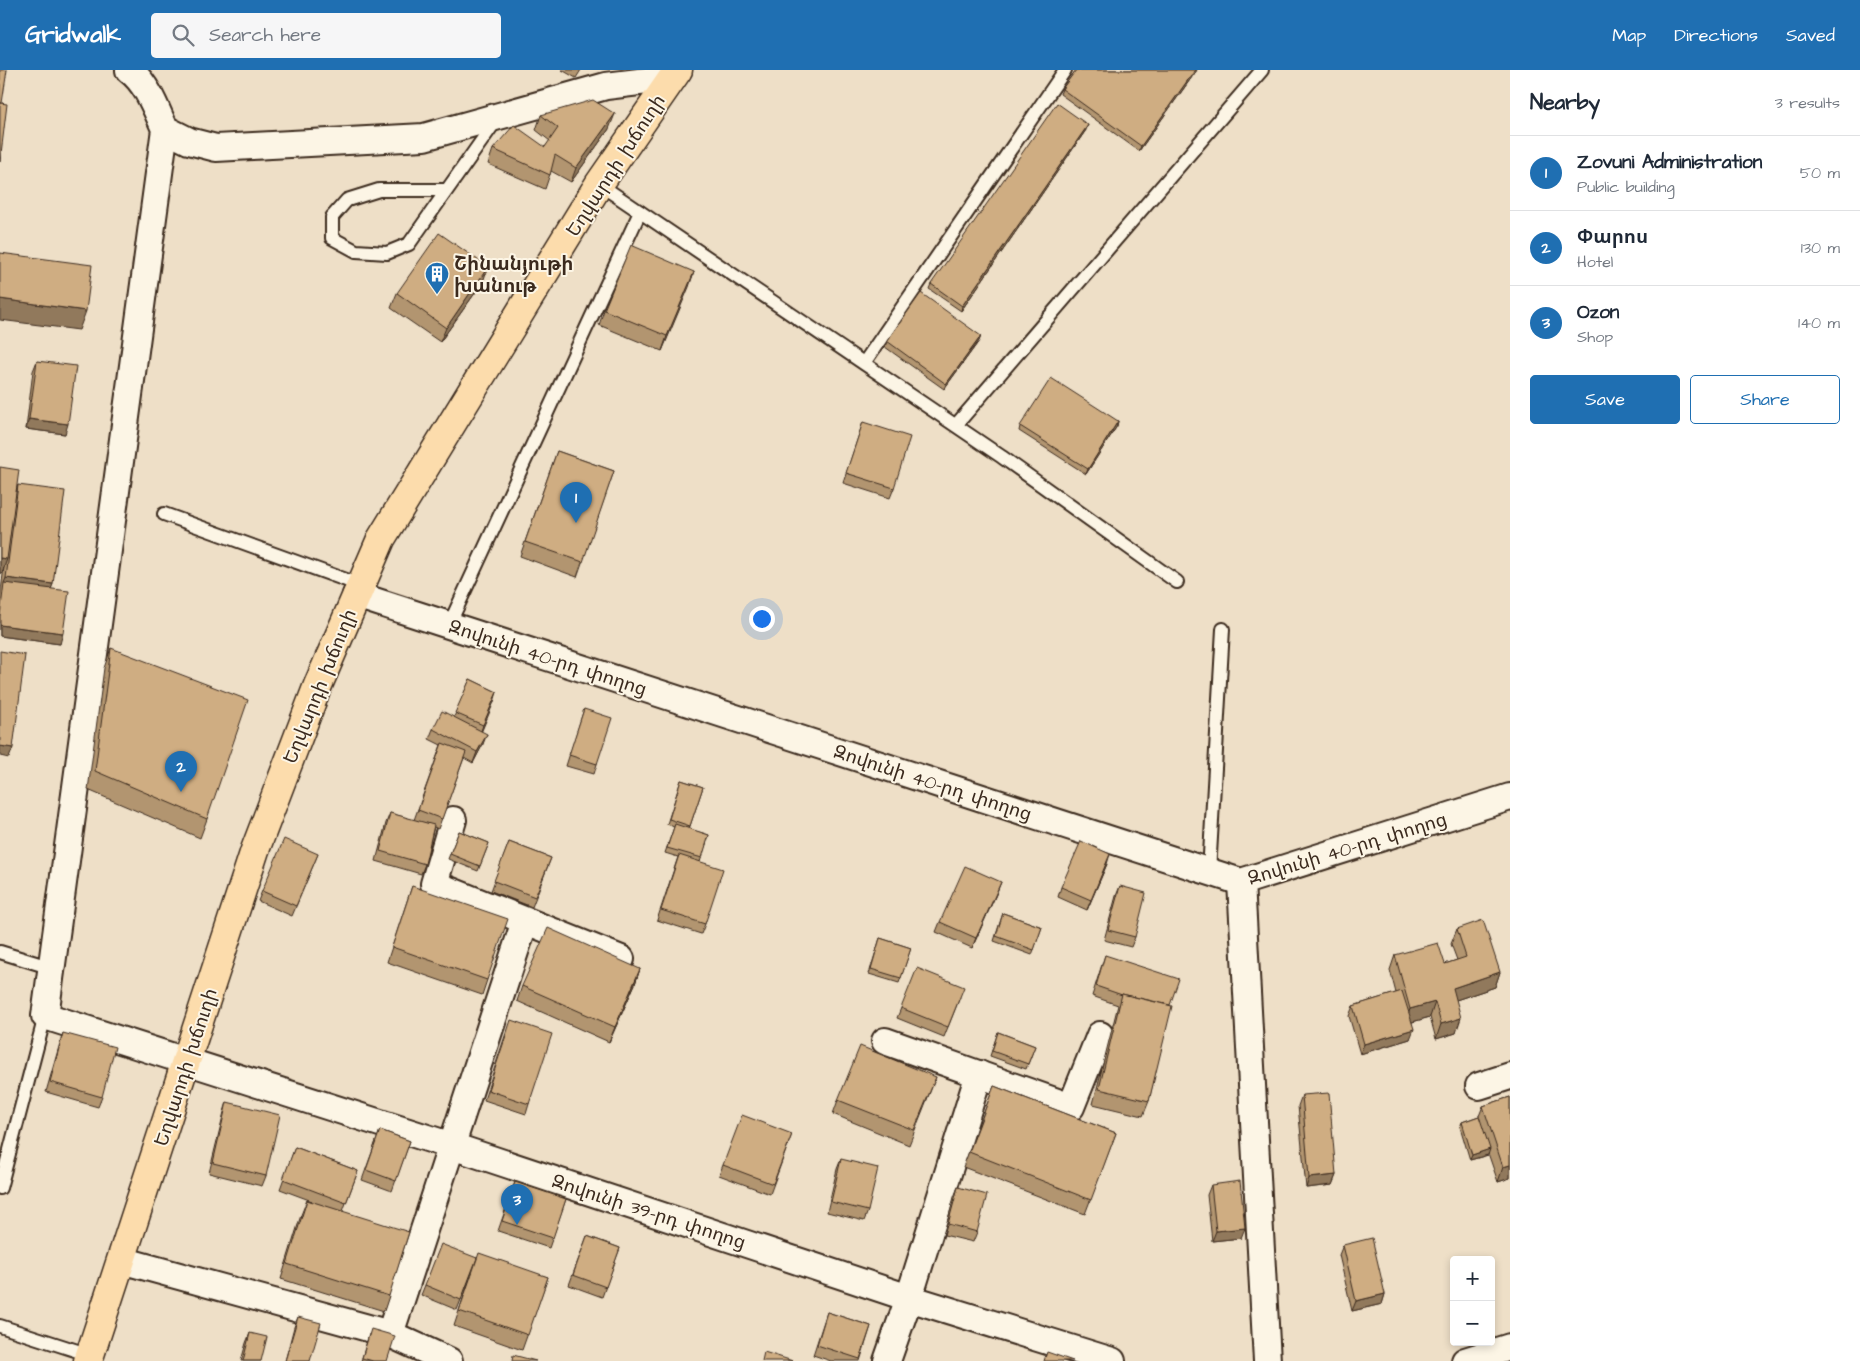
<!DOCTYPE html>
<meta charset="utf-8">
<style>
:root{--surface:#fff;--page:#f6f6f7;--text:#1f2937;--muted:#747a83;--line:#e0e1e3;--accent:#1f6fb2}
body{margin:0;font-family:"Architects Daughter","Noto Sans Armenian",sans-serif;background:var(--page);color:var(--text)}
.controls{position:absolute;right:15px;bottom:15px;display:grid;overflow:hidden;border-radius:5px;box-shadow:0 2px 8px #0003}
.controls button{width:45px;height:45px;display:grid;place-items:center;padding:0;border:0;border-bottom:1px solid var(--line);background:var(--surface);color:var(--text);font:25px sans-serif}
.you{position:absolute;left:761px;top:548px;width:18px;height:18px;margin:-12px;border:4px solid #fff;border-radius:50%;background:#1a73e8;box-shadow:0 0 0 8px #1a73e833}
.badge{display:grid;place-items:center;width:32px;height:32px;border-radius:50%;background:var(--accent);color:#fff;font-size:16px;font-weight:700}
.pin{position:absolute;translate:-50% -41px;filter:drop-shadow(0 1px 2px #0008)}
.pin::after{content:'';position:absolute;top:26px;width:18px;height:15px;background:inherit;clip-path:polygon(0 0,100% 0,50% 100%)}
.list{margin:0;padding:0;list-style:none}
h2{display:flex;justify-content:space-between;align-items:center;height:65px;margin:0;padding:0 20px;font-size:21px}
h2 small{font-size:16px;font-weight:400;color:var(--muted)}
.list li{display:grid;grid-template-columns:32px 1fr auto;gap:15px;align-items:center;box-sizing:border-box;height:75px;padding:0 20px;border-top:1px solid var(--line)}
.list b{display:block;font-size:19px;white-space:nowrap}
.list p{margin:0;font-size:16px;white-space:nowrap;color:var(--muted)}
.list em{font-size:16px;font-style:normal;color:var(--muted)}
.actions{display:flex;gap:10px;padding:15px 20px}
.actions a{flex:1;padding:11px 0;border:1px solid var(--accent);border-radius:5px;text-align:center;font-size:18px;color:var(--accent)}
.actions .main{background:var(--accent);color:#fff}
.icon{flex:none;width:28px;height:28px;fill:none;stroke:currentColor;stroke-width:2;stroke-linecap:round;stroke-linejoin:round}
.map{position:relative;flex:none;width:1510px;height:1291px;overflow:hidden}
header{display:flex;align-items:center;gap:30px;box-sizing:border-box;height:70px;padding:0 25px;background:var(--accent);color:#fff}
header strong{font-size:24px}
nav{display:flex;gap:28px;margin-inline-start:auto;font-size:18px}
.search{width:350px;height:45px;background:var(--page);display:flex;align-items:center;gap:12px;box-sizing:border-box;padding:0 18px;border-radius:5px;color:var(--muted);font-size:19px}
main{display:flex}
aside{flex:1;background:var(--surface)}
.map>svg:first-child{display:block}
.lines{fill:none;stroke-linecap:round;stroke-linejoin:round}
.lane-casing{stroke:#3b2a1e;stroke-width:16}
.street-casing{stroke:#3b2a1e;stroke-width:30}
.primary-casing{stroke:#3b2a1e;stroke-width:31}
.lane{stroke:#fcf5e5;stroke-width:12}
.street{stroke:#fcf5e5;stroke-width:26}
.primary{stroke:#fcdcac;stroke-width:28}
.wall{fill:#b29570;stroke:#3b2a1e}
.shaded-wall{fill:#91795b;stroke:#3b2a1e}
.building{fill:#cfad82;stroke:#3b2a1e}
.labels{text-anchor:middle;stroke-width:4;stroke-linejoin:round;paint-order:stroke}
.street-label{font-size:19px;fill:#3b2a1e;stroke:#fcf5e5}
.poi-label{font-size:19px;font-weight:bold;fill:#3b2a1e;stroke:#fcf5e5;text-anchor:start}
</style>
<header>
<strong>Gridwalk</strong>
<div class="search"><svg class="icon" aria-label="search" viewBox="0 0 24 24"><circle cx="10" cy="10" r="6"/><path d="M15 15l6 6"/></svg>Search here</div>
<nav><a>Map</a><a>Directions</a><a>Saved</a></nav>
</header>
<main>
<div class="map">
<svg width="1510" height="1291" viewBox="0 0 1510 1291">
<rect width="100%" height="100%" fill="#eedfc7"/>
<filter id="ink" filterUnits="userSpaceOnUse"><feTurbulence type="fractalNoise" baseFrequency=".02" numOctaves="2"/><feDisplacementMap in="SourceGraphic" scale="10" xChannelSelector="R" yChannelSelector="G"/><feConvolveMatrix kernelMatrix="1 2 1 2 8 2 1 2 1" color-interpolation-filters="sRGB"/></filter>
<g filter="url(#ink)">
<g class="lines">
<defs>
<g id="lane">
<path d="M599,114L1002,387L1177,512"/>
<path d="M447,120H379L347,130L332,147V168L356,181L387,183L409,174L497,49"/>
<path d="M864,293L1065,0"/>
<path d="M956,355L1262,0"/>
<path d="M164,444L360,515"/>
<path d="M449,555L640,142"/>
<path d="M1209,802L1223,559"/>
<path d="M0,882L52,898"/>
<path d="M0,1118L45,946"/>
<path d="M0,1256L90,1285"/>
</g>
<g id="street">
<path d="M129,0C147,13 156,39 165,59L45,946L452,1076L909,1228L1112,1291"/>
<path d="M165,59L189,71L216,78L424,67L606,16L672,8"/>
<path d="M356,525L1241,812L1510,727"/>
<path d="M453,750L434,814L621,889"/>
<path d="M1241,812L1267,1291"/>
<path d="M885,971L1071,1037L1100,965"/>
<path d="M1479,1016L1510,1006"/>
<path d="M121,1190L390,1264L449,1291"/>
<path d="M390,1264L525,851"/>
<path d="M887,1291L909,1228L979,1004"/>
<path d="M1465,1291L1510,1277"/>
</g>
<path id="primary" d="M88,1291L255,780L318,615L381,469L599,114L678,0"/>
</defs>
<use href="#lane" class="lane-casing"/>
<use href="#street" class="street-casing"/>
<use href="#primary" class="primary-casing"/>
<use href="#lane" class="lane"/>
<use href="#street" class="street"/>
<use href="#primary" class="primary"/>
</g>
<g class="wall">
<path d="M562,0H581L576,8Z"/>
<path d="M1076,0H1197L1139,81L1060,24L1062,19Z"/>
<path d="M541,45L609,59L571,112L551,101L545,119L488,94L493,79L545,77L550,71L536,60Z"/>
<path d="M1086,60L961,241L929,219L931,214Z"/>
<path d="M694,202L662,281L599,255L604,240Z"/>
<path d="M483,212L440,272L391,238L397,223Z"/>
<path d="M981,266L979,271L944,319L885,277L887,271Z"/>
<path d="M37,291L65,364L26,359L33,301Z"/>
<path d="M1118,351L1117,356L1086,404L1019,361L1020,356Z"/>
<path d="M863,352L894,418L890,428L843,413Z"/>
<path d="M557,381L614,401L577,507L520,486Z"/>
<path d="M0,397L16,422L18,415L53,514L51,519L60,574L0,566V528L4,497L2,503H0Z"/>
<path d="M111,578L207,749L200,768L88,720L104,598Z"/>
<path d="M470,609L497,622L481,661L483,674L473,693L464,688L438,759L434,757L425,794L421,804L376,791L386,753L390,743L414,750L441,675L429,669L433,659L454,647Z"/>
<path d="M584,639L597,694L594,704L566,696Z"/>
<path d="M681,710L703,717L689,759L709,765L700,792L705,854L701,864L657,850L678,787L665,783L674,757L667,754Z"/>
<path d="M459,761L489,773L478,801L448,789Z"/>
<path d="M509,772L551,788L532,837L491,821Z"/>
<path d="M318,784L292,846L258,831L262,821Z"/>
<path d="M1107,794L1087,840L1058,827L1061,817Z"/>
<path d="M412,816L487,910L482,925L387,892Z"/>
<path d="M1120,816L1135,867L1131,877L1104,870L1116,826Z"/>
<path d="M997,822L972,878L936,862L940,852Z"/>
<path d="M1003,843L1042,857L1032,885L994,871Z"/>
<path d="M1457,859L1500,902L1495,917L1456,930V963L1436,969L1430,947L1412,952L1410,969L1360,984L1349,946L1353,936L1396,923L1390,900L1395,885L1445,894L1457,890L1451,874Z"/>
<path d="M880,868L911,878L899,913L869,904Z"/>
<path d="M1105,885L1170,935L1149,1031L1143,1046L1093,1034L1118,935L1092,926Z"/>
<path d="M640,899L635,914L609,972L517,931L522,916Z"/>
<path d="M960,927L944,967L897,948L901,938Z"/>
<path d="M507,960L529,1034L526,1044L484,1030Z"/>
<path d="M998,962L1035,976L1026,999L990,986Z"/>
<path d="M63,963L102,1027L98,1037L46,1022L60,973Z"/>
<path d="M936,1007L909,1075L833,1044L838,1030Z"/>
<path d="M994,1016L1116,1063L1085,1144L963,1097Z"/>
<path d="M1302,1025L1336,1105L1332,1115L1306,1118L1298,1036Z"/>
<path d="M1510,1027V1108L1498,1112L1488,1083V1085L1470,1090L1460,1057L1462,1052L1479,1046L1483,1036Z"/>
<path d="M227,1032L266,1106L262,1116L209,1103L224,1042Z"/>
<path d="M380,1060L410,1071L392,1121L362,1110Z"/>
<path d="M792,1064L770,1124L719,1105L723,1095Z"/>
<path d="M295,1077L358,1101L343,1141L389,1226L384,1241L281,1209L301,1145L307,1130L312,1131L280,1119Z"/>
<path d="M841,1089L868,1141L864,1151L827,1142L837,1099Z"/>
<path d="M515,1112L566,1129L549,1178L498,1161Z"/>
<path d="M1211,1115L1241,1168L1212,1171L1207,1125Z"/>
<path d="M958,1117L977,1162L973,1172L944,1165L954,1127Z"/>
<path d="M587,1166L620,1178L602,1227L569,1215Z"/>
<path d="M1343,1175L1385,1224L1382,1234L1352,1241L1339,1185Z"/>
<path d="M477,1188L548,1207L522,1280L454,1256L473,1198L457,1240L421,1225L425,1215Z"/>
<path d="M827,1242L871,1256L860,1291H831L813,1285Z"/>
<path d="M298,1247L310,1291H285L294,1257Z"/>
<path d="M250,1263L261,1291H241L246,1273Z"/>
<path d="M369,1264L387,1291H361Z"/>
</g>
<g class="shaded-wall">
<path d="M1195,0H1197L1139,81L1141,76Z"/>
<path d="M615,44L609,59L571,112L576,98Z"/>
<path d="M1088,55L1086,60L961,241L962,236Z"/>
<path d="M488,197L483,212L440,272L446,258Z"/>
<path d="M694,202L689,217L662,281L667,266Z"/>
<path d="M0,229L86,241L79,260L0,250Z"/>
<path d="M981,266L979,271L944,319L946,314Z"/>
<path d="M29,349L68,354L65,364L26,359Z"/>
<path d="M1118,351L1117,356L1086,404L1088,399Z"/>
<path d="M0,488L7,489L2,503H0Z"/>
<path d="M6,508L53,514L47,529L4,513Z"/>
<path d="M0,555L63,563L60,574L0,566Z"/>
<path d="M497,622L494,632L480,665L483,655Z"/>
<path d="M487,664L483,674L473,693L477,682Z"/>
<path d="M0,676L13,678L9,688L0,686Z"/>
<path d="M1110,784L1107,794L1087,840L1091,830Z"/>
<path d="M1001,812L997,822L972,878L976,868Z"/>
<path d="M640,899L635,914L609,972L615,957Z"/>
<path d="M1500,902L1495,917L1447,933L1453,918Z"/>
<path d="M1435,932L1430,947L1405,954L1410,939Z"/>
<path d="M1461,948L1456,963L1436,969L1441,954Z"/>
<path d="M1414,959L1410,969L1360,984L1364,974Z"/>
<path d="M1490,1079L1488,1085L1470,1090L1472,1085Z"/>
<path d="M1510,1095V1108L1498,1112L1503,1097Z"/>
<path d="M1336,1105L1332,1115L1306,1118L1309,1108Z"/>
<path d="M1245,1158L1241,1168L1212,1171L1216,1161Z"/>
<path d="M1385,1224L1382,1234L1352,1241L1356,1231Z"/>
</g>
<g class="building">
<path d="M0,0H7L2,33H0Z"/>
<path d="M1076,0H1195L1141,76L1062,19Z"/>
<path d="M593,30L615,44L576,98L555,85L550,105L493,79L514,55L545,77L558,58L541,45Z"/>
<path d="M0,33L7,34L0,92Z"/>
<path d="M1057,33L1088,55L962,236L931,214Z"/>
<path d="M439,163L488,197L446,258L397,223Z"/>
<path d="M631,175L694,202L667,266L604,240Z"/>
<path d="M0,183L92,195L86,241L0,229Z"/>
<path d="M921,223L981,266L946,314L887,271Z"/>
<path d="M37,291L76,296L68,354L29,349Z"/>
<path d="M1051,308L1118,351L1088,399L1020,356Z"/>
<path d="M863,352L910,367L894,418L846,403Z"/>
<path d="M557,381L614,401L583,492L525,472Z"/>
<path d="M0,397L19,400L7,489L0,488Z"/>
<path d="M18,415L65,421L53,514L6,508Z"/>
<path d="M4,513L69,521L63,563L0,555V546Z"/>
<path d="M111,578L248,630L207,749L95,701Z"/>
<path d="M0,581L25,585L13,678L0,676Z"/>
<path d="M470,609L497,622L483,655L455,643Z"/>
<path d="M584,639L612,648L597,694L569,685Z"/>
<path d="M442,641L487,664L477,682L433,659Z"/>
<path d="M442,673L466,682L442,749L418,740Z"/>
<path d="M681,710L703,717L690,756L669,749Z"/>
<path d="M390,743L434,755L425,794L380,781Z"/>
<path d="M675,754L709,765L702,788L667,778Z"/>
<path d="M459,761L489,773L480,796L450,784Z"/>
<path d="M284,769L318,784L296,836L262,821Z"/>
<path d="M1081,771L1110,784L1091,830L1061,817Z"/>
<path d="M509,772L551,788L535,827L494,811Z"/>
<path d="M679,785L723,799L705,854L661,840Z"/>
<path d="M965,796L1001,812L976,868L940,852Z"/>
<path d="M412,816L508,849L487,910L392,877Z"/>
<path d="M1120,816L1146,823L1135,867L1108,860Z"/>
<path d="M1003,843L1042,857L1034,880L996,866Z"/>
<path d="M1483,850L1500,902L1453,918L1461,948L1441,954L1435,932L1410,939L1395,885L1438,873L1445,894L1466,887L1457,859Z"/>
<path d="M548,858L640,899L615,957L522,916Z"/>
<path d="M880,868L911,878L901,908L871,899Z"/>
<path d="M1105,885L1179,909L1170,935L1122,924V925L1096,916Z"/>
<path d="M917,898L964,917L948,957L901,938Z"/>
<path d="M1402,921L1414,959L1364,974L1353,936Z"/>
<path d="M1122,924L1172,936L1149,1031L1099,1019Z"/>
<path d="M511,950L552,964L529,1034L488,1020Z"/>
<path d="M998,962L1035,976L1028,994L992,981Z"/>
<path d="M63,963L115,977L102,1027L50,1012Z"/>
<path d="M860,976L936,1007L914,1060L838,1030Z"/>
<path d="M994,1016L1116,1063L1091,1130L969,1082Z"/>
<path d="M1329,1023L1336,1105L1309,1108L1302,1025Z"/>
<path d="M1510,1027V1095L1503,1097L1483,1036Z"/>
<path d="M227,1032L280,1045L266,1106L213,1093Z"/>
<path d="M742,1045L792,1064L773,1114L723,1095Z"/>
<path d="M1479,1046L1490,1079L1472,1085L1462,1052Z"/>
<path d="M380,1060L410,1071L396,1111L366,1100Z"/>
<path d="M295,1077L358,1101L346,1133L283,1109Z"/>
<path d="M841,1089L878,1098L868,1141L831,1132Z"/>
<path d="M1240,1111L1245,1158L1216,1161L1211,1115Z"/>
<path d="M515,1112L566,1129L553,1168L502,1151Z"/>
<path d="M958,1117L987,1125L977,1162L948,1154Z"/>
<path d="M307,1130L409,1162L389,1226L287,1194Z"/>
<path d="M587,1166L620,1178L606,1217L573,1205Z"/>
<path d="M1372,1168L1385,1224L1356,1231L1343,1175Z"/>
<path d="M441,1174L477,1188L461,1230L425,1215Z"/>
<path d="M479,1183L548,1207L528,1265L459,1241Z"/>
<path d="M827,1242L871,1256L860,1289L817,1275Z"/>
<path d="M298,1247L321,1253L310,1291H285Z"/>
<path d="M371,1259L395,1266L387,1291H373L362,1288Z"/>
<path d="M250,1263L267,1267L261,1291H243Z"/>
<path d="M764,1282L793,1291H762Z"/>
<path d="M1047,1282L1073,1291H1044Z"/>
<path d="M513,1285L536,1291H512Z"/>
</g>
</g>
<defs>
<symbol id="building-pin" viewBox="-11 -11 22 30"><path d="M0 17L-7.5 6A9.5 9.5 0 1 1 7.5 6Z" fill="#1f6fb2" stroke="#fcf5e5"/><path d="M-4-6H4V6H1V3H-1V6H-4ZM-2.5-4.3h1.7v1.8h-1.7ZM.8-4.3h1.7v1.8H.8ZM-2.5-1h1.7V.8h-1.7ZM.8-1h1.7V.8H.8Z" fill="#fff"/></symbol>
</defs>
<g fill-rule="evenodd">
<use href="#building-pin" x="423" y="190" width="28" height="38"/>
</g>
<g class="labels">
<g class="street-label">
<text transform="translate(615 95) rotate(-57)" y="7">Եղվարդի խճուղի</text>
<text transform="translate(548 587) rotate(18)" y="7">Զովունի 40-րդ փողոց</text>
<text transform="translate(319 616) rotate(-68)" y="7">Եղվարդի խճուղի</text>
<text transform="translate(933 712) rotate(18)" y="7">Զովունի 40-րդ փողոց</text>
<text transform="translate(1347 778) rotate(-17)" y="7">Զովունի 40-րդ փողոց</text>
<text transform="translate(185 997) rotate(-72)" y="7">Եղվարդի խճուղի</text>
<text transform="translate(649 1141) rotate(18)" y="7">Զովունի 39-րդ փողոց</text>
</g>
<g class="poi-label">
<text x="454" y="200">Շինանյութի<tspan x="454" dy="22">խանութ</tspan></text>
</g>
</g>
</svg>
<div class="controls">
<button>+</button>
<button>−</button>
</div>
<div class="you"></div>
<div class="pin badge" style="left:576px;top:453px">1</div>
<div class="pin badge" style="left:181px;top:722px">2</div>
<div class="pin badge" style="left:517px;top:1155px">3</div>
</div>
<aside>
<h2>Nearby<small>3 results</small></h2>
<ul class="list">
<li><span class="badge">1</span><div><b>Zovuni Administration</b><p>Public building</p></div><em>50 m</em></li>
<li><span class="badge">2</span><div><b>Փարոս</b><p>Hotel</p></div><em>130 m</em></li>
<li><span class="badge">3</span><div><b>Ozon</b><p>Shop</p></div><em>140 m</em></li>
</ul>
<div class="actions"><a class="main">Save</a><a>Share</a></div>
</aside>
</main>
